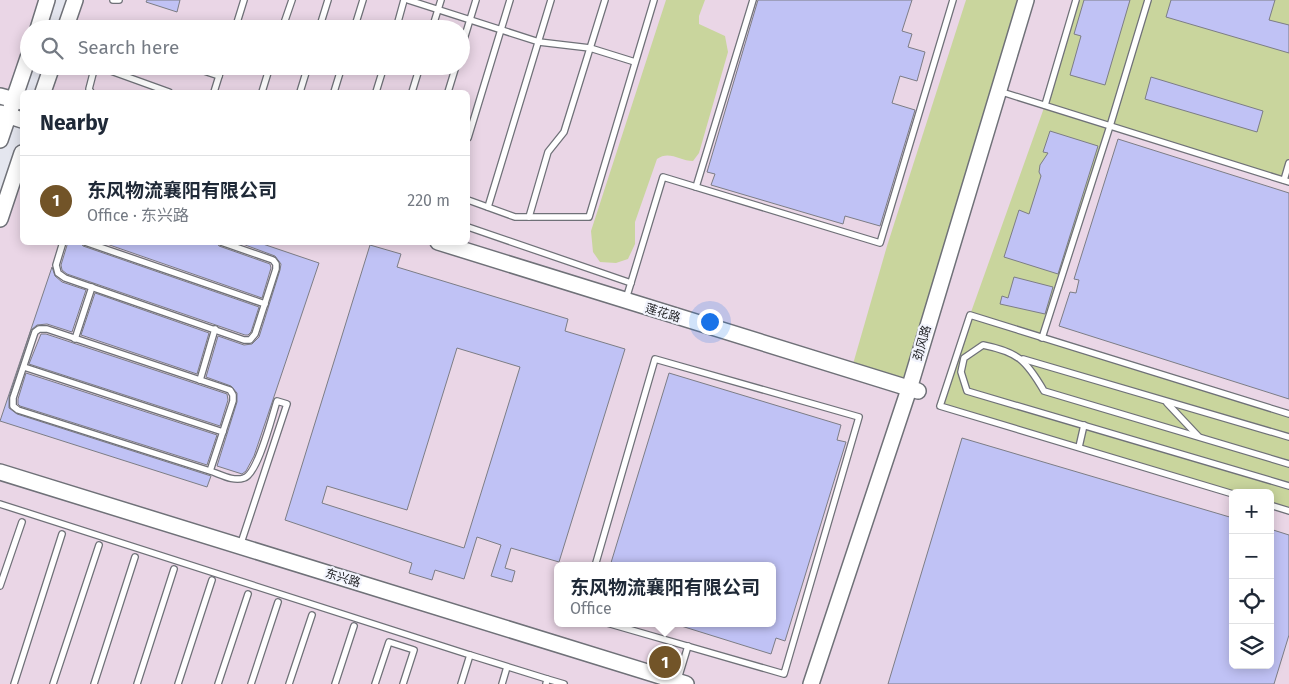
<!DOCTYPE html>
<meta charset="utf-8">
<style>
:root{--surface:#fff;--page:#f6f6f7;--text:#1f2937;--muted:#747a83;--line:#e0e1e3;--accent:#725428}
body{margin:0;font-family:"Fira Sans","Noto Sans SC",sans-serif;background:var(--page);color:var(--text)}
.controls{position:absolute;right:15px;bottom:15px;display:grid;overflow:hidden;border-radius:8px;box-shadow:0 2px 12px #0003}
.controls button{width:45px;height:45px;display:grid;place-items:center;padding:0;border:0;border-bottom:1px solid var(--line);background:var(--surface);color:var(--text);font:25px sans-serif}
.you{position:absolute;left:709px;top:321px;width:18px;height:18px;margin:-12px;border:4px solid #fff;border-radius:50%;background:#1a73e8;box-shadow:0 0 0 8px #1a73e833}
.badge{display:grid;place-items:center;width:32px;height:32px;border-radius:50%;background:var(--accent);color:#fff;font-size:16px;font-weight:700}
.pin{position:absolute;translate:-50% -50%;border:2px solid #fff;box-shadow:0 1px 5px #0006}
.popup{position:absolute;left:554px;top:562px;width:222px;height:65px;box-sizing:border-box;display:grid;place-content:center;border-radius:8px;background:var(--surface);filter:drop-shadow(0 1px 4px #0005);font-size:16px;white-space:nowrap;color:var(--muted)}
.popup b{font-size:19px;color:var(--text)}
.popup::after{content:'';position:absolute;left:50%;top:100%;margin-left:-10px;border:10px solid transparent;border-top-color:var(--surface)}
.list{margin:0;padding:0;list-style:none}
h2{display:flex;justify-content:space-between;align-items:center;height:65px;margin:0;padding:0 20px;font-size:21px}
h2 small{font-size:16px;font-weight:400;color:var(--muted)}
.list li{display:grid;grid-template-columns:32px 1fr auto;gap:15px;align-items:center;box-sizing:border-box;height:90px;padding:0 20px;border-top:1px solid var(--line)}
.list b{display:block;font-size:19px;white-space:nowrap}
.list p{margin:0;font-size:16px;white-space:nowrap;color:var(--muted)}
.list em{font-size:16px;font-style:normal;color:var(--muted)}
.icon{flex:none;width:28px;height:28px;fill:none;stroke:currentColor;stroke-width:2;stroke-linecap:round;stroke-linejoin:round}
.map{position:relative;flex:none;width:1289px;height:684px;overflow:hidden}
.search{position:absolute;background:var(--surface);box-shadow:0 2px 12px #0003;left:20px;top:20px;width:450px;height:55px;display:flex;align-items:center;gap:12px;box-sizing:border-box;padding:0 18px;border-radius:28px;color:var(--muted);font-size:19px}
.panel{position:absolute;background:var(--surface);box-shadow:0 2px 12px #0003;left:20px;top:90px;width:450px;height:155px;border-radius:8px}
.map>svg:first-child{display:block}
.industrial{fill:#ead6e6;fill-rule:evenodd}
.green{fill:#c9d59d}
.building{fill:#c0c2f5;stroke:#7c7d85;fill-rule:evenodd}
.lines{fill:none;stroke-linecap:round;stroke-linejoin:round}
.lane-casing{stroke:#6f7178;stroke-width:8}
.secondary-casing{stroke:#6f7178;stroke-width:18}
.lane{stroke:#fff;stroke-width:5.5}
.secondary{stroke:#fff;stroke-width:15}
.labels{text-anchor:middle;stroke-width:4.5;stroke-linejoin:round;paint-order:stroke}
.street-label{font-size:12px;fill:#242528;stroke:#f2f4fd}
</style>
<div class="map">
<svg width="1289" height="684" viewBox="0 0 1289 684">
<rect width="100%" height="100%" fill="#e4e6ef"/>
<g class="industrial">
<path d="M0,0H47L38,29H29V55L14,100L0,96Z"/>
<path d="M75,0H1289V684H0V219L22,153V242H468V92H43L52,66H461V29H65ZM1233,493H1270V665H1233ZM558,566H772V623H558Z"/>
</g>
<g class="green">
<path d="M666,0H705L699,16V24L725,36L728,52L699,153L693,161C680,161 669,150 657,159L635,222V244L628,259L616,263L600,262L593,252L591,231Z"/>
<path d="M966,0H1026L909,389L851,371L887,246Z"/>
<path d="M1076,0H1289V163L1284,180L1110,127L1042,337L1289,414V511L1270,505V493H1233L940,406L970,315L1045,105Z"/>
</g>
<g class="building">
<path d="M147,0H180L177,12L146,2Z"/>
<path d="M758,0H912L902,31L912,34L908,47L925,52L917,81L900,76L892,103L915,110L880,226L845,216L843,224L711,185L715,174L707,172Z"/>
<path d="M1084,0H1130L1105,85L1070,75L1081,36L1074,34Z"/>
<path d="M1171,0H1275L1269,20L1289,25V53L1166,17Z"/>
<path d="M1151,77L1263,111L1257,132L1145,99Z"/>
<path d="M1050,131L1098,146L1058,274L1004,257L1019,210L1029,214L1041,176L1039,172L1040,165L1048,153L1043,152Z"/>
<path d="M1118,139L1289,193V399L1059,326L1070,292L1076,293L1079,280L1074,279Z"/>
<path d="M68,242H80L83,246L259,307L251,332L248,335H245L67,274L62,270L61,265Z"/>
<path d="M101,242H216L219,246L270,264L271,268L262,298Z"/>
<path d="M237,242H257L319,263L254,456L246,471L242,474L217,466L237,402V393L231,386L206,377L218,336L244,345L252,344L259,337L280,270L281,264L275,256Z"/>
<path d="M370,245L401,254L397,267L568,319L565,331L625,349L559,562L511,548L505,568L515,571L512,582L491,576L501,545L477,537L464,579L435,570L432,580L409,573L412,563L285,520ZM457,348L520,367L464,548L322,503L327,486L407,510Z"/>
<path d="M52,267L55,276L62,282L86,290L72,332L47,324L37,325L31,330L9,397V408L17,414L211,476L207,487L0,421Z"/>
<path d="M1014,277L1053,287L1045,314L1000,304L1002,296L1008,298Z"/>
<path d="M95,293L209,333L197,374L81,335Z"/>
<path d="M41,334H46L227,394L228,400L220,426L29,364Z"/>
<path d="M26,373L217,435L207,465L20,406L18,404V399Z"/>
<path d="M669,373L841,425L837,440L846,442L785,641L776,638L771,654L678,625L679,623H772V566H610Z"/>
<path d="M962,438L1233,518V665H1270V529L1289,535V635L1274,684H888Z"/>
</g>
<g class="lines">
<defs>
<g id="lane">
<path d="M113,0H119"/>
<path d="M408,0L539,42L590,48L635,62"/>
<path d="M235,29L244,0"/>
<path d="M282,29L292,0"/>
<path d="M319,29L328,0"/>
<path d="M354,29L363,0"/>
<path d="M396,29L404,0"/>
<path d="M432,29L441,0"/>
<path d="M461,49L476,0"/>
<path d="M97,66L169,92"/>
<path d="M189,66L219,76L222,66"/>
<path d="M91,92L89,89L95,66"/>
<path d="M214,92L219,76"/>
<path d="M262,92L270,66"/>
<path d="M300,92L308,66"/>
<path d="M334,92L342,66"/>
<path d="M376,92L384,66"/>
<path d="M412,92L420,66"/>
<path d="M448,92L456,66"/>
<path d="M1005,93L1289,182"/>
<path d="M1045,105L1076,0"/>
<path d="M468,138L510,0"/>
<path d="M1284,180L1289,163"/>
<path d="M696,187L753,0"/>
<path d="M468,200L515,217H589L654,0"/>
<path d="M488,207L551,0"/>
<path d="M529,217L548,152L564,132L605,0"/>
<path d="M468,227L631,283"/>
<path d="M63,242L56,265L58,273L65,278L244,340H250L255,334L276,269V264L273,260L221,242"/>
<path d="M85,242L265,304"/>
<path d="M626,299L663,177L880,243L953,0"/>
<path d="M1042,338L1110,126L1148,0"/>
<path d="M75,339L92,287"/>
<path d="M1023,359L1289,437"/>
<path d="M24,367L223,432"/>
<path d="M200,380L215,329"/>
<path d="M1167,403L1198,436"/>
<path d="M1079,447L1084,425"/>
<path d="M1289,464L1044,391C1026,360 1018,352 983,345L964,358L961,372L967,391L1289,486"/>
<path d="M210,471L233,401V395L230,390L47,329H39L35,332L13,398V406L18,410L210,471C220,474 233,482 244,478C258,474 272,416 277,401L287,404L240,546"/>
<path d="M1233,494L940,406L970,315L1289,414"/>
<path d="M0,504L470,655L461,684"/>
<path d="M1270,505L1289,511"/>
<path d="M595,566L655,359L859,417L784,674L607,623"/>
<path d="M0,586L22,522"/>
<path d="M470,655L547,679L546,684"/>
<path d="M547,679L564,684"/>
<path d="M678,679L688,646"/>
<path d="M14,684L62,534"/>
<path d="M53,684L99,545"/>
<path d="M94,684L135,557"/>
<path d="M137,684L174,569"/>
<path d="M178,684L212,580"/>
<path d="M218,684L248,594"/>
<path d="M251,684L278,602"/>
<path d="M289,684L312,615"/>
<path d="M335,684L354,626"/>
<path d="M375,684L389,642L414,650L403,684"/>
<path d="M502,684L507,667"/>
</g>
<g id="secondary">
<path d="M38,29L47,0"/>
<path d="M65,29L75,0"/>
<path d="M43,92L52,66"/>
<path d="M0,96L22,102"/>
<path d="M0,113L22,120"/>
<path d="M0,140L29,55"/>
<path d="M0,219L22,153"/>
<path d="M438,242L918,391"/>
<path d="M0,472L686,684"/>
<path d="M811,684L909,389L1026,0"/>
</g>
</defs>
<use href="#lane" class="lane-casing"/>
<use href="#secondary" class="secondary-casing"/>
<use href="#lane" class="lane"/>
<use href="#secondary" class="secondary"/>
</g>
<g class="labels">
<g class="street-label">
<text transform="translate(663 313) rotate(17)" y="4">莲花路</text>
<text transform="translate(922 343) rotate(-74)" y="4">劲风路</text>
<text transform="translate(343 578) rotate(17)" y="4">东兴路</text>
</g>
</g>
</svg>
<div class="controls">
<button>+</button>
<button>−</button>
<button><svg class="icon" aria-label="locate" viewBox="0 0 24 24"><circle cx="12" cy="12" r="6"/><path d="M12 2v4M12 18v4M2 12h4M18 12h4"/></svg></button>
<button><svg class="icon" aria-label="layers" viewBox="0 0 24 24"><path d="M12 4l9 5-9 5-9-5zM3 14l9 5 9-5"/></svg></button>
</div>
<div class="you"></div>
<div class="pin badge" style="left:665px;top:662px">1</div>
<div class="popup"><b>东风物流襄阳有限公司</b>Office</div>
<div class="search"><svg class="icon" aria-label="search" viewBox="0 0 24 24"><circle cx="10" cy="10" r="6"/><path d="M15 15l6 6"/></svg>Search here</div>
<section class="panel">
<h2>Nearby<small></small></h2>
<ul class="list">
<li><span class="badge">1</span><div><b>东风物流襄阳有限公司</b><p>Office · 东兴路</p></div><em>220 m</em></li>
</ul>
</section>
</div>
